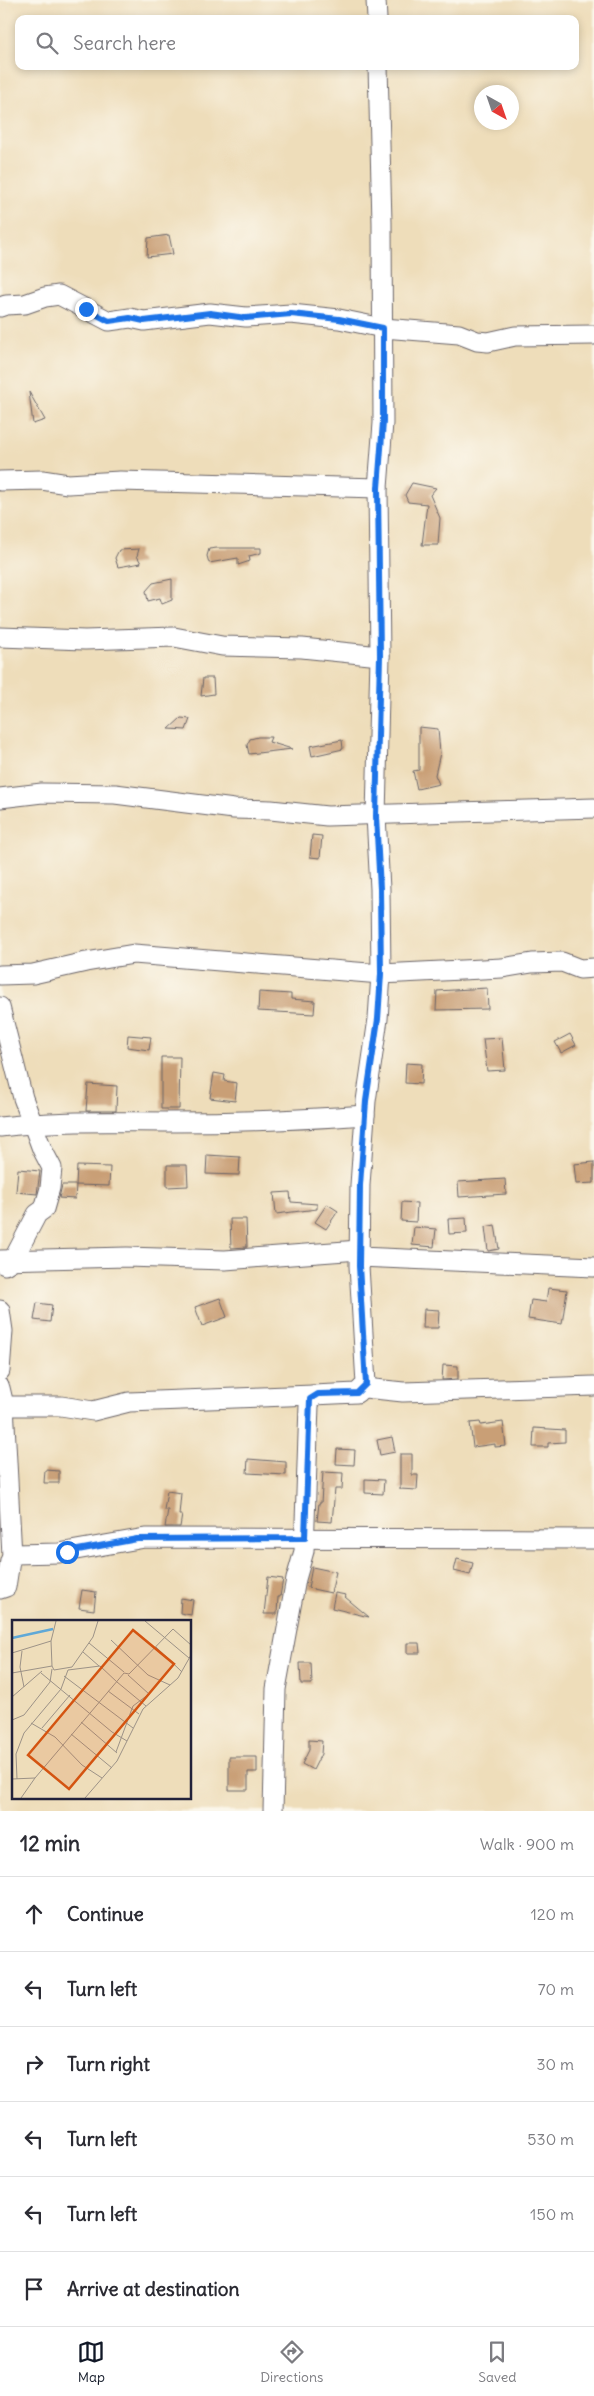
<!DOCTYPE html>
<meta charset="utf-8">
<style>
:root{--surface:#fff;--page:#f2f2f3;--text:#2b2b33;--muted:#7c7c81;--line:#e1e1e2;--accent:#111827}
body{margin:0;font-family:Delius,sans-serif;background:var(--page);color:var(--text)}
.compass{position:absolute;left:474px;top:85px;width:45px;height:45px;border-radius:50%;background:var(--surface);box-shadow:0 2px 8px #0003;rotate:140deg}
.stop{position:absolute;width:15px;height:15px;margin:-11px;border:4px solid #1a73e8;border-radius:50%;background:#fff}
.stop.end{background:#1a73e8;border-color:#fff;box-shadow:0 1px 5px #0008}
.list{margin:0;padding:0;list-style:none}
h2{display:flex;justify-content:space-between;align-items:center;height:65px;margin:0;padding:0 20px;font-size:21px}
h2 small{font-size:16px;font-weight:400;color:var(--muted)}
.list li{display:grid;grid-template-columns:32px 1fr auto;gap:15px;align-items:center;box-sizing:border-box;height:75px;padding:0 20px;border-top:1px solid var(--line)}
.list b{display:block;font-size:19px;white-space:nowrap}
.list em{font-size:16px;font-style:normal;color:var(--muted)}
.icon{flex:none;width:28px;height:28px;fill:none;stroke:currentColor;stroke-width:2;stroke-linecap:round;stroke-linejoin:round}
.map{position:relative;flex:none;width:594px;height:1811px;overflow:hidden}
.search{position:absolute;background:var(--surface);box-shadow:0 2px 8px #0003;left:15px;right:15px;top:15px;height:55px;display:flex;align-items:center;gap:12px;box-sizing:border-box;padding:0 18px;border-radius:10px;color:var(--muted);font-size:19px}
.sheet{height:515px;background:var(--surface)}
nav{display:flex;justify-content:space-around;align-items:center;box-sizing:border-box;height:70px;border-top:1px solid var(--line);background:var(--surface);font-size:14px;color:var(--muted)}
nav a{display:grid;justify-items:center;gap:2px}
nav .on{color:var(--accent)}
.map>svg:first-child{display:block}
.building{fill:#c99f76}
.lines{fill:none;stroke-linecap:round;stroke-linejoin:round}
.minor-casing{stroke:#696367;stroke-width:21}
.minor{stroke:#fff;stroke-width:19}
.route{stroke:#1a73e8;stroke-width:6}
.inset-river{fill:none;stroke:#5fa8d7;stroke-width:2.5}
.inset-road{fill:none;stroke:#9c9287;stroke-width:1}
.view{fill:#d45411;fill-opacity:0.15;stroke:#d45411;stroke-width:2.5}
.inset-edge{fill:none;stroke:#22223b;stroke-width:2.5}
</style>
<div class="map">
<svg width="594" height="1811" viewBox="0 0 594 1811">
<rect width="100%" height="100%" fill="#fbf7ec"/>
<filter id="ink" filterUnits="userSpaceOnUse"><feTurbulence type="fractalNoise" baseFrequency=".02" numOctaves="2"/><feDisplacementMap in="SourceGraphic" scale="10" xChannelSelector="R" yChannelSelector="G"/><feConvolveMatrix kernelMatrix="1 2 1 2 8 2 1 2 1" color-interpolation-filters="sRGB"/></filter>
<filter id="wash" filterUnits="userSpaceOnUse"><feTurbulence type="fractalNoise" baseFrequency=".0096" numOctaves="4" result="noise"/><feDisplacementMap in="SourceGraphic" scale="20" xChannelSelector="R" yChannelSelector="G"/><feGaussianBlur stdDeviation="1.12" result="paint"/><feColorMatrix in="noise" values="0 0 0 0 0 0 0 0 0 0 0 0 0 0 0 0 0 1.4 0 .05"/><feComposite in="paint" operator="in"/></filter>
<g filter="url(#wash)">
<rect width="100%" height="100%" fill="#eeddba"/>
<g id="blocks">
<g class="building">
<path d="M169,235L173,254L147,257L148,238Z"/>
<path d="M29,392L45,420L33,424Z"/>
<path d="M412,483L436,488L430,495L440,518L438,545H422L427,504L408,502L405,495Z"/>
<path d="M217,548H261V553L249,556L250,561L238,565V558L209,563L207,556L209,549Z"/>
<path d="M139,549L137,556L141,563L118,567L115,558L119,550Z"/>
<path d="M172,579V600L162,604L160,598L148,601L146,591L153,583Z"/>
<path d="M203,678H213L214,694L201,696Z"/>
<path d="M181,718L190,719L186,730L169,729Z"/>
<path d="M419,727L438,729L440,753L435,775L439,784L417,789L413,771L419,770Z"/>
<path d="M258,737H271L269,742L292,749L249,754L247,745L250,739Z"/>
<path d="M342,740L343,749L312,756L310,746Z"/>
<path d="M312,835L322,836L320,858L310,857Z"/>
<path d="M487,988L488,1009L436,1010L437,991Z"/>
<path d="M259,992L291,994V999L315,1001L314,1014L258,1011Z"/>
<path d="M570,1034L576,1045L561,1053L555,1042Z"/>
<path d="M128,1035L151,1037L149,1050L127,1047Z"/>
<path d="M502,1038L505,1070L487,1071L483,1039Z"/>
<path d="M161,1057H180L179,1109H161Z"/>
<path d="M406,1063L422,1064L421,1084L405,1083Z"/>
<path d="M214,1073L225,1075L224,1081L237,1083L235,1101L210,1098Z"/>
<path d="M88,1084L117,1086L116,1111H86Z"/>
<path d="M207,1155L240,1157L239,1175L206,1174Z"/>
<path d="M594,1162V1183L576,1184L574,1164Z"/>
<path d="M167,1165H187L188,1186L167,1187Z"/>
<path d="M77,1166L110,1167L109,1186L76,1185Z"/>
<path d="M18,1169L40,1171L37,1194L16,1192Z"/>
<path d="M505,1179L506,1194L459,1197L458,1182Z"/>
<path d="M62,1185H76L75,1199L59,1198Z"/>
<path d="M290,1192L291,1202L317,1204V1209L276,1214L274,1193Z"/>
<path d="M402,1202L417,1203L416,1222L401,1221Z"/>
<path d="M327,1204L338,1211L326,1229L315,1222Z"/>
<path d="M466,1218L467,1233L449,1234L448,1219Z"/>
<path d="M230,1219H246L247,1247L231,1248Z"/>
<path d="M495,1225L499,1249L488,1251L485,1227Z"/>
<path d="M414,1227L436,1229L434,1247L412,1245Z"/>
<path d="M548,1288L567,1290L562,1324L528,1319L531,1300L546,1302Z"/>
<path d="M220,1298L227,1317L202,1326L195,1307Z"/>
<path d="M37,1303L52,1305L50,1322L34,1320Z"/>
<path d="M424,1309L439,1310L438,1328H423Z"/>
<path d="M443,1365L458,1366V1379L442,1380Z"/>
<path d="M480,1422L481,1425L503,1422L506,1446L495,1447V1444L473,1447L470,1423Z"/>
<path d="M534,1428L565,1430V1442L548,1443V1447H533Z"/>
<path d="M392,1437L395,1452L380,1455L377,1440Z"/>
<path d="M337,1449L355,1450L354,1465L336,1464Z"/>
<path d="M400,1454H412V1475H418L417,1490L400,1489Z"/>
<path d="M248,1459L286,1462V1475L247,1473Z"/>
<path d="M45,1470L59,1471V1483H44Z"/>
<path d="M323,1472L343,1473L342,1489H335L332,1522L317,1521L319,1503H321Z"/>
<path d="M365,1479L384,1480L383,1494L365,1493Z"/>
<path d="M167,1491L181,1493L179,1515H182L180,1527H165L168,1510H164Z"/>
<path d="M457,1559L473,1563L470,1575L454,1571Z"/>
<path d="M312,1567L336,1572L331,1593L308,1588Z"/>
<path d="M268,1577L283,1579L280,1597H278L277,1614H264Z"/>
<path d="M82,1590L96,1592L94,1610L79,1608Z"/>
<path d="M335,1593L346,1595L345,1597L369,1617L332,1608Z"/>
<path d="M181,1598L193,1600L191,1615L180,1613Z"/>
<path d="M407,1643H419L420,1653H407Z"/>
<path d="M300,1663H311L312,1684H301Z"/>
<path d="M309,1740L322,1741L321,1754L313,1770L302,1764L309,1750Z"/>
<path d="M229,1757H257V1772H248V1790H229Z"/>
</g>
</g>
</g>
<g filter="url(#ink)">
<use href="#blocks" fill-opacity="0" stroke="#696367" stroke-width="1"/>
<g class="lines">
<defs>
<g id="minor">
<path d="M376,0L377,19"/>
<path d="M0,307L6,305L25,304L45,297L59,295L109,321L130,318L144,321L210,313L246,317L291,314L339,319L383,328L459,334L477,341L488,342L515,336L594,335"/>
<path d="M0,481L42,480L68,484L120,481L378,488"/>
<path d="M0,637L85,640L174,637L222,646L302,648L380,656"/>
<path d="M0,798L42,793L115,794L234,809L271,810L327,816L594,808"/>
<path d="M0,975L33,974L86,962L134,954L381,974L502,968L532,963L562,962L580,969L594,968"/>
<path d="M0,1007L23,1098L42,1149L52,1168L50,1188L44,1209L37,1214L13,1260L5,1265"/>
<path d="M0,1127C55,1120 112,1122 167,1122C234,1122 299,1120 365,1115"/>
<path d="M359,1257L594,1267"/>
<path d="M0,1260L127,1257L225,1260L359,1250"/>
<path d="M0,1310L3,1331L0,1371"/>
<path d="M0,1388L4,1405L8,1406H61L93,1411L129,1402L313,1395"/>
<path d="M365,1388L403,1392L594,1386"/>
<path d="M4,1405L12,1556"/>
<path d="M0,1589L6,1587L10,1561L14,1554L59,1553L145,1538L594,1539"/>
<path d="M273,1811L276,1689L296,1579L304,1551L309,1405L313,1395L357,1393L366,1384L359,1266L360,1185L366,1101L378,1019L381,974L380,889L376,816L380,656L378,488L383,423L382,223L378,66"/>
</g>
</defs>
<use href="#minor" class="minor-casing"/>
<use href="#minor" class="minor"/>
</g>
</g>
<g class="lines" filter="url(#ink)">
<path class="route" d="M67,1552L137,1539L305,1538L310,1399L318,1394L357,1393L366,1384L359,1266L360,1185L366,1101L378,1019L381,974L380,889L376,816L380,656L378,488L383,422V328L339,319L291,314L246,318L210,313L144,321L130,318L109,321L86,309"/>
</g>
<g transform="translate(12 1620)">
<rect width="179" height="179" fill="#eeddba"/>
<path class="inset-river" d="M0,18L41,9"/>
<path class="inset-road" d="M133,1L177,38M99,20L136,55L158,65M77,23L112,52M144,27L170,52M10,31L8,47L12,67M71,32L87,46M0,33L39,21M40,46L42,50L60,47L81,17L86,1M0,53L40,46L39,21L44,1M29,53L100,112L115,121M116,55L137,74M52,56L121,108M105,62L134,86M96,71L127,94M0,77L30,51M0,100L12,95L38,62L40,49M69,102L105,133M19,103L43,117L70,145L90,158M30,108L58,75M59,114L100,148M104,132L121,86L137,74M0,159L23,158L112,53L117,54L161,9L179,25M5,159L4,134L12,113L49,69L56,50L88,46L105,62M9,178L23,158M73,178L105,141L131,89L166,58L179,35"/>
<path class="view" d="M121,10L162,44L57,169L16,135Z"/>
<rect width="179" height="179" class="inset-edge"/>
</g>
</svg>
<svg class="compass" viewBox="-18 -18 36 36"><path d="M0-13l5 13h-10z" fill="#e53935"/><path d="M0 13l5-13h-10z" fill="#7c7c81"/></svg>
<div class="stop" style="left:67px;top:1552px"></div>
<div class="stop end" style="left:86px;top:309px"></div>
<div class="search"><svg class="icon" aria-label="search" viewBox="0 0 24 24"><circle cx="10" cy="10" r="6"/><path d="M15 15l6 6"/></svg>Search here</div>
</div>
<section class="sheet">
<h2>12 min<small>Walk · 900 m</small></h2>
<ul class="list">
<li><svg class="icon" aria-label="ahead" viewBox="0 0 24 24"><path d="M12 20V5M6 11l6-6 6 6"/></svg><div><b>Continue</b></div><em>120 m</em></li>
<li><svg class="icon" aria-label="left" viewBox="0 0 24 24"><path d="M17 20v-9H6M10 6l-5 5 5 5"/></svg><div><b>Turn left</b></div><em>70 m</em></li>
<li><svg class="icon" aria-label="right" viewBox="0 0 24 24"><path d="M7 20v-9h11M14 6l5 5-5 5"/></svg><div><b>Turn right</b></div><em>30 m</em></li>
<li><svg class="icon" aria-label="left" viewBox="0 0 24 24"><path d="M17 20v-9H6M10 6l-5 5 5 5"/></svg><div><b>Turn left</b></div><em>530 m</em></li>
<li><svg class="icon" aria-label="left" viewBox="0 0 24 24"><path d="M17 20v-9H6M10 6l-5 5 5 5"/></svg><div><b>Turn left</b></div><em>150 m</em></li>
<li><svg class="icon" aria-label="arrive" viewBox="0 0 24 24"><path d="M6 21V4h12l-3 4 3 4H6"/></svg><div><b>Arrive at destination</b></div></li>
</ul>
</section>
<nav>
<a class="on"><svg class="icon" aria-label="map" viewBox="0 0 24 24"><path d="M3 6l6-2 6 2 6-2v14l-6 2-6-2-6 2zM9 4v14M15 6v14"/></svg>Map</a>
<a><svg class="icon" aria-label="directions" viewBox="0 0 24 24"><path d="M12 3l9 9-9 9-9-9zM9 14v-3h6M13 9l2 2-2 2"/></svg>Directions</a>
<a><svg class="icon" aria-label="saved" viewBox="0 0 24 24"><path d="M7 4h10v16l-5-4-5 4z"/></svg>Saved</a>
</nav>
